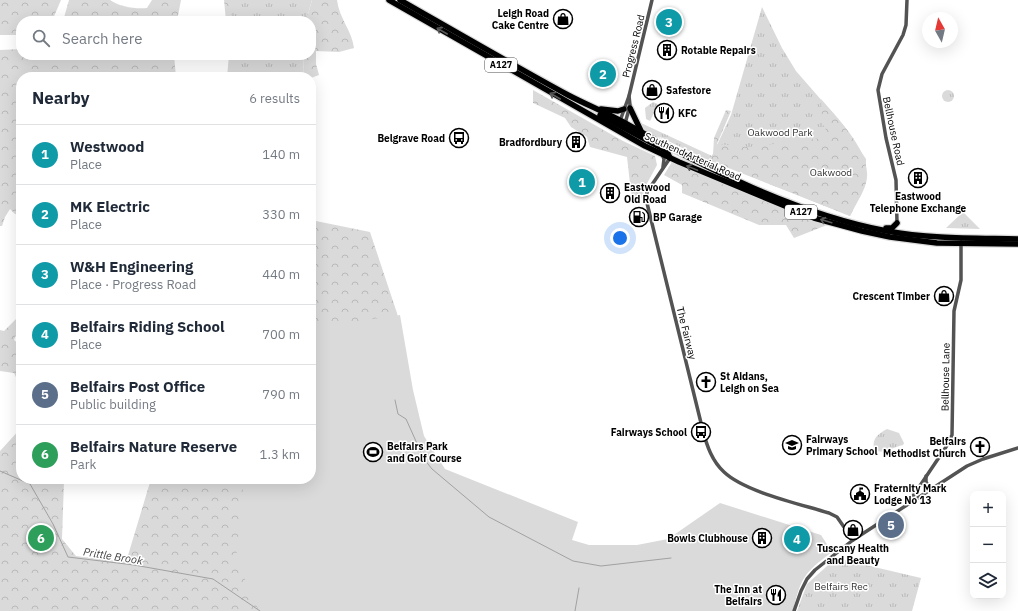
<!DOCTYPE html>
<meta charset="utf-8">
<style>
:root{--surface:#fff;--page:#f6f6f7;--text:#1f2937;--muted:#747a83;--line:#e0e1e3;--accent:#000}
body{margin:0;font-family:"IBM Plex Sans",sans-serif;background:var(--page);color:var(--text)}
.controls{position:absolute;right:12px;bottom:12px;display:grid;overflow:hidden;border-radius:8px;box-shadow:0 4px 16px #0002}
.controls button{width:36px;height:36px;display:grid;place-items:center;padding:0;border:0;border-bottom:1px solid var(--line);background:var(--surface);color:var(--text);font:20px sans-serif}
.compass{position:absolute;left:922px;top:12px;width:36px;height:36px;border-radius:50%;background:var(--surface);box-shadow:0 4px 16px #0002;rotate:352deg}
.you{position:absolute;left:620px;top:238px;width:14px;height:14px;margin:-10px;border:3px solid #fff;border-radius:50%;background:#1a73e8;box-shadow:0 0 0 6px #1a73e833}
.badge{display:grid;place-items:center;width:26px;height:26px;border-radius:50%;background:var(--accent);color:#fff;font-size:13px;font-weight:700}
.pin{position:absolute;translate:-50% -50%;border:2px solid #fff;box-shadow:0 1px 4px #0006}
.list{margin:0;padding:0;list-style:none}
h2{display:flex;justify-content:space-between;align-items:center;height:52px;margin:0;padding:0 16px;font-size:17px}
h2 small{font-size:13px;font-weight:400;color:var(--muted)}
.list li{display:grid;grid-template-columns:26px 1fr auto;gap:12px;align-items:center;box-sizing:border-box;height:60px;padding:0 16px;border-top:1px solid var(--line)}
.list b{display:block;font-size:15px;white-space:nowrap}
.list p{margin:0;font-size:13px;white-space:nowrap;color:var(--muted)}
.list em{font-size:13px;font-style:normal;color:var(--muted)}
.icon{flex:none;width:22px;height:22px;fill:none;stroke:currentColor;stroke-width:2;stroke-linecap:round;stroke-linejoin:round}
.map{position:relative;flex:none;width:1018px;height:611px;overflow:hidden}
.search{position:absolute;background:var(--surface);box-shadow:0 4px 16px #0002;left:16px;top:16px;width:300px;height:44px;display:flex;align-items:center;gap:10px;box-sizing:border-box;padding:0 14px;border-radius:16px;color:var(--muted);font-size:15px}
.panel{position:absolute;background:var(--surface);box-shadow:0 4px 16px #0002;left:16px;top:72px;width:300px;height:412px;border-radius:16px}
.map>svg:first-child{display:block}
.grass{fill:url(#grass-tufts)}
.forest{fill:url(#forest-crowns)}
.pitch{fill:#dadada}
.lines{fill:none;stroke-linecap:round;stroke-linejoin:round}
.stream{stroke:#a1a1a1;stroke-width:1}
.highway-casing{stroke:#dbdbdb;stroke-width:8}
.minor{stroke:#535353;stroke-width:3.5}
.highway{stroke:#000;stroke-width:5.5}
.oneway{stroke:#595959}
.labels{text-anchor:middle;stroke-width:3;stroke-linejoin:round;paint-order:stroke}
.shield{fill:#fff;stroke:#4c4c4c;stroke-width:1}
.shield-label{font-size:9px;font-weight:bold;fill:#000}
.poi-label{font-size:10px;font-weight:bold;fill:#000;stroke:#fff;text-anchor:start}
.street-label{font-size:10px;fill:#000;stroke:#fff}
.park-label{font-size:10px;fill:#313131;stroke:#fff}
.water-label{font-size:11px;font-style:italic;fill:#424242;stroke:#fff}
</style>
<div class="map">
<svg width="1018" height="611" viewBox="0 0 1018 611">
<defs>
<pattern id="grass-tufts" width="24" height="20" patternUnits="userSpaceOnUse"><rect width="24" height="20" fill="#dadada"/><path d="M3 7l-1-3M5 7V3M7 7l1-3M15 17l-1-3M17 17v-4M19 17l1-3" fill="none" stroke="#b9b9b9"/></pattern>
<pattern id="forest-crowns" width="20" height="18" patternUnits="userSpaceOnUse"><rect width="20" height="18" fill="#dadada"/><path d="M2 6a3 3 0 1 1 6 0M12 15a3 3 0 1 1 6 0" fill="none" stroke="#b9b9b9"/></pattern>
</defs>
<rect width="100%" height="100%" fill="#fff"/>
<g class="grass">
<path d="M232,0H312L306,21H232Z"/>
<path d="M762,7L782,48L796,71L844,126L866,159V182L850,216L703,158L660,137C650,137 644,132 638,124L641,123L712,156L731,115Z"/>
<path d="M229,55H304L303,77H227Z"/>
<circle cx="948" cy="96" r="6"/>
<path d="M653,102L658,104L650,121L646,119L645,108Z"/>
<path d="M963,212L980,229L946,228Z"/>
<path d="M887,429L899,433L904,443L903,445C892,447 883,456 874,449C872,438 878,434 887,429Z"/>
<path d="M836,558L921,578L912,611H797L807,584Z"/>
</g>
<g class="forest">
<path d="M0,0H61L52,21H21V35H0Z"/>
<path d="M69,0H110C120,7 135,9 147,8L152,0H181L177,21H63Z"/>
<path d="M224,0H232V21H226Z"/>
<path d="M312,0H337C339,18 352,31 354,48L339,52L316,51V64L319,75L311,78L303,77L304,55H311V21H306Z"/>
<path d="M21,49V55H174L176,77H21V215L15,214L10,209L5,217L2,226H0V50Z"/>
<path d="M533,90L623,141L655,156L657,165L644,189L643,198L632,201L627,157L590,147L587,137L571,127L565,118L533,103Z"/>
<path d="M821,99C838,119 874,154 866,183C863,194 855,205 850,216L710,160L713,155L714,138L726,110L731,111L714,151L717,144L750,147L830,137L822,123Z"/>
<path d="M672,162L827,225L794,238L786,225H759L682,193V185L664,175Z"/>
<path d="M311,220L370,232L397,313L412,390L422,435L444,470L570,541L785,611H0V451L21,428V479L64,481L62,539L76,556L126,562L151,479H311Z"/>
<path d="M17,318L21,320V323L14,340L21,346V388L14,373L0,371V330L4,331Z"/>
</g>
<path class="pitch" d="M400,315L413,390L424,436L445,469L578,522L572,540L589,545H637L668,539L720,503L821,535L832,552C804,573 801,577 793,611H259L236,559L244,479H311V328Z"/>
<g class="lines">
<g class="stream">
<path d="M395,400L398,414L406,419L424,459L432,469L489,517L573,561L601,566L671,558"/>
<path d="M0,471L30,484L53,524L68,557L134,565L213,579L260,611"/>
<path d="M575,611L579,588"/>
</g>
<defs>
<g id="highway">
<path d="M389,0L645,146L679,162L814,218L862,231L890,237L937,243L1018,244"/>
<path d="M400,0C456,32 511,64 568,95C587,105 607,113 625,123C705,168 797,214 887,231C930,239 975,238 1018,239"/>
<path d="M630,108L641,131"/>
<path d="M601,109L618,111L624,109"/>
<path d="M600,115L667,151L670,158"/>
<path d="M886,228H892L897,223"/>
</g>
</defs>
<use href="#highway" class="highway-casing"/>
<g class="minor">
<path d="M620,121L629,96L652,0"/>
<path d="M625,124L630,105L629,96"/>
<path d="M662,154L664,159L663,167"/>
<path d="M670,158L647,192L646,199L703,431C707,446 712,461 724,472C745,492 800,504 829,513L837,517L853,540"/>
<path d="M897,223L896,180L886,138L878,90L882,74L903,35L906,25L907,0"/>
<path d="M926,476V482L931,488"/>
<path d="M909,502L946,447L952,435L954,311L961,280V242"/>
<path d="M794,611L801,591L807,579L815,570L853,540L967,466L983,459L1018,448"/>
</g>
<use href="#highway" class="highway"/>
</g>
<defs><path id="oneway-shaft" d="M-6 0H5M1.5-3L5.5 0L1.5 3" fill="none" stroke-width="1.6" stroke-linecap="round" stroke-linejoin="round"/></defs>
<g class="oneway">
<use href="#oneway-shaft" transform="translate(442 31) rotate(-150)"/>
<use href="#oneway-shaft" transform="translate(555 96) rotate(-150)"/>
<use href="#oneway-shaft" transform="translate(692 168) rotate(-158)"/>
<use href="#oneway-shaft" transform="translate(826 221) rotate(-163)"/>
</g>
<defs>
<symbol id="shop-ring" viewBox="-11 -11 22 22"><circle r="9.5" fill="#fff" stroke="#000" stroke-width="1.5"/><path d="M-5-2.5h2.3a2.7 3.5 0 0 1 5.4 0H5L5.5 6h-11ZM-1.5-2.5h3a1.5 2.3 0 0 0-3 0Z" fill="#000"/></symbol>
<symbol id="building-ring" viewBox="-11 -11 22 22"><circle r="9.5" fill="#fff" stroke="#000" stroke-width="1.5"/><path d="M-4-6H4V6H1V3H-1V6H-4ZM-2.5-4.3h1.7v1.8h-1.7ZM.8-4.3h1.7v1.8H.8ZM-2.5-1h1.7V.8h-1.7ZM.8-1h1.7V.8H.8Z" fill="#000"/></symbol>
<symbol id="restaurant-ring" viewBox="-11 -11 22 22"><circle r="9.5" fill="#fff" stroke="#000" stroke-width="1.5"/><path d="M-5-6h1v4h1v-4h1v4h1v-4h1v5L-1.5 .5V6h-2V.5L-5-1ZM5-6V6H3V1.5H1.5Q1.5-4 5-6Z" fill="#000"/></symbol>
<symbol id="bus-ring" viewBox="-11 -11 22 22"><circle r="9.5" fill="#fff" stroke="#000" stroke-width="1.5"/><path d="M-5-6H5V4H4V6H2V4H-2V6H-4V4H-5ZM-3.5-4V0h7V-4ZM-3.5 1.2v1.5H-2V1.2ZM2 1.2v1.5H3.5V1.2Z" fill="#000"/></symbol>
<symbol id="fuel-ring" viewBox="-11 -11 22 22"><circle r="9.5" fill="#fff" stroke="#000" stroke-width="1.5"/><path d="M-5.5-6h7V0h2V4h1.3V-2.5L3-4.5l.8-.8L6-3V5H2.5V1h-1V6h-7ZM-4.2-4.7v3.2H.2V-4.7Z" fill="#000"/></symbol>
<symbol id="church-ring" viewBox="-11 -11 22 22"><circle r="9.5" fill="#fff" stroke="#000" stroke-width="1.5"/><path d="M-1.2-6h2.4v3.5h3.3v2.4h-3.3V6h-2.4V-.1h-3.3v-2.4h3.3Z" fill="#000"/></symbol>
<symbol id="school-ring" viewBox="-11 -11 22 22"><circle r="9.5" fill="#fff" stroke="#000" stroke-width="1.5"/><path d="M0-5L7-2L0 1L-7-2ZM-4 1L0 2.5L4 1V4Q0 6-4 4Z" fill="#000"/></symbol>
<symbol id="stadium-ring" viewBox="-11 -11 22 22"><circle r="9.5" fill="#fff" stroke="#000" stroke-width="1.5"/><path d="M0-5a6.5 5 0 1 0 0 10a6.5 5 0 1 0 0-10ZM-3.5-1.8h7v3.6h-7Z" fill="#000"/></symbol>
<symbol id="civic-ring" viewBox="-11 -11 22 22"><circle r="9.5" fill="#fff" stroke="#000" stroke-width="1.5"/><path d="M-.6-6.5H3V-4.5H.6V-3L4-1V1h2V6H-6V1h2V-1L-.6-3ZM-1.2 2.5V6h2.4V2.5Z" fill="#000"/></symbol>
</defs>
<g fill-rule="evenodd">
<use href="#shop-ring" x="552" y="8" width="22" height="22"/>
<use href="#building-ring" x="656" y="39" width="22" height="22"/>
<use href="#shop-ring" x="641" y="79" width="22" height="22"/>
<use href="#restaurant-ring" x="653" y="102" width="22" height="22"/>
<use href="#bus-ring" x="448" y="127" width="22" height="22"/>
<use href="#building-ring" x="565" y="131" width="22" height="22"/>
<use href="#building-ring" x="907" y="167" width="22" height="22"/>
<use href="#building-ring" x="599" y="182" width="22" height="22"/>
<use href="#fuel-ring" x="628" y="206" width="22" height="22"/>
<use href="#shop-ring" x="933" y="285" width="22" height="22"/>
<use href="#church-ring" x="695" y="371" width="22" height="22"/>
<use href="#bus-ring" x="690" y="421" width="22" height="22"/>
<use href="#school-ring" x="781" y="434" width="22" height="22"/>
<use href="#church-ring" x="969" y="436" width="22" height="22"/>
<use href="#stadium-ring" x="362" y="441" width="22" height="22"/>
<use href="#civic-ring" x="849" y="483" width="22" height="22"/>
<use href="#shop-ring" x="842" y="519" width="22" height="22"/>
<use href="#building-ring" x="751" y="527" width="22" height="22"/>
<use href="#restaurant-ring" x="765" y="584" width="22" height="22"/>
</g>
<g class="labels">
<g class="shield">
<rect x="485" y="58" width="32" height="14" rx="3"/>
<rect x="785" y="205" width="32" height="14" rx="3"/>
</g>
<g class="shield-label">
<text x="501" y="68">A127</text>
<text x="801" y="215">A127</text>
</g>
<g class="poi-label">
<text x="549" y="17" text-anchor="end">Leigh Road<tspan x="549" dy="12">Cake Centre</tspan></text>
<text x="681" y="54">Rotable Repairs</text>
<text x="666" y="94">Safestore</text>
<text x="678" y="117">KFC</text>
<text x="445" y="142" text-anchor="end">Belgrave Road</text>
<text x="562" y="146" text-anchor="end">Bradfordbury</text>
<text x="624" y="191">Eastwood<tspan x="624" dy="12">Old Road</tspan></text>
<text x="918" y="200" text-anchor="middle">Eastwood<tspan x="918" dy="12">Telephone Exchange</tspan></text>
<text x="653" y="221">BP Garage</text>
<text x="930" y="300" text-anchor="end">Crescent Timber</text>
<text x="720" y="380">St Aidans,<tspan x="720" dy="12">Leigh on Sea</tspan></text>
<text x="687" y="436" text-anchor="end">Fairways School</text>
<text x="806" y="443">Fairways<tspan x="806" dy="12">Primary School</tspan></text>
<text x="966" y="445" text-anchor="end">Belfairs<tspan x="966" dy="12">Methodist Church</tspan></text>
<text x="387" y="450">Belfairs Park<tspan x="387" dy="12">and Golf Course</tspan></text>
<text x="874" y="492">Fraternity Mark<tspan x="874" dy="12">Lodge No 13</tspan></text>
<text x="748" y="542" text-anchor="end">Bowls Clubhouse</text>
<text x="853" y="552" text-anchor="middle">Tuscany Health<tspan x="853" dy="12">and Beauty</tspan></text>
<text x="762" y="593" text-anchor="end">The Inn at<tspan x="762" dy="12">Belfairs</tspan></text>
</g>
<g class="street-label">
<text transform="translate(633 46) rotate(-76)" y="4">Progress Road</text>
<text transform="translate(894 131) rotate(78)" y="4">Bellhouse Road</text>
<text transform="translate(693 156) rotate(24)" y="4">Southend Arterial Road</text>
<text transform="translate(687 333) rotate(76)" y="4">The Fairway</text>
<text transform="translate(945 377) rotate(-89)" y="4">Bellhouse Lane</text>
</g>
<g class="park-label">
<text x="780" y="136">Oakwood Park</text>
<text x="831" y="176">Oakwood</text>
<text x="841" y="590">Belfairs Rec</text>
</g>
<g class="water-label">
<text transform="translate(113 556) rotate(9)" y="4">Prittle Brook</text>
</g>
</g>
</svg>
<div class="controls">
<button>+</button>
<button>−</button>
<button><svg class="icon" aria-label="layers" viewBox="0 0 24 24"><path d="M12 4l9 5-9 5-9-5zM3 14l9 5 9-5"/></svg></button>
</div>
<svg class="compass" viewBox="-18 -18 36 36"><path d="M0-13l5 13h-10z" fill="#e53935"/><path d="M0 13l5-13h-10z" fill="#747a83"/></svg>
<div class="you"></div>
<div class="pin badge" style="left:582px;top:182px;background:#0f9aa8">1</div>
<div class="pin badge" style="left:603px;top:74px;background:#0f9aa8">2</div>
<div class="pin badge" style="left:669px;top:22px;background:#0f9aa8">3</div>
<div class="pin badge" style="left:797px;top:539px;background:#0f9aa8">4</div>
<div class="pin badge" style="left:891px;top:525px;background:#5c6f8a">5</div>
<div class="pin badge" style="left:41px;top:538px;background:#2e9e5b">6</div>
<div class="search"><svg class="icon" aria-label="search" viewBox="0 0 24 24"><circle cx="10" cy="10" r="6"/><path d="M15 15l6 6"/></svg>Search here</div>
<section class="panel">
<h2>Nearby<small>6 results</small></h2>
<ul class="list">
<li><span class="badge" style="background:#0f9aa8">1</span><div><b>Westwood</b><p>Place</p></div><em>140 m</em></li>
<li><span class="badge" style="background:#0f9aa8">2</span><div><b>MK Electric</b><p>Place</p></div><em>330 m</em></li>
<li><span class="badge" style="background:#0f9aa8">3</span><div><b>W&amp;H Engineering</b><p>Place · Progress Road</p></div><em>440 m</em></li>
<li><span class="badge" style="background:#0f9aa8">4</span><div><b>Belfairs Riding School</b><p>Place</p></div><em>700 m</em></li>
<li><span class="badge" style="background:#5c6f8a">5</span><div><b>Belfairs Post Office</b><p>Public building</p></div><em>790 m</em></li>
<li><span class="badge" style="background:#2e9e5b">6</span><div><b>Belfairs Nature Reserve</b><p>Park</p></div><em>1.3 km</em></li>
</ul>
</section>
</div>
